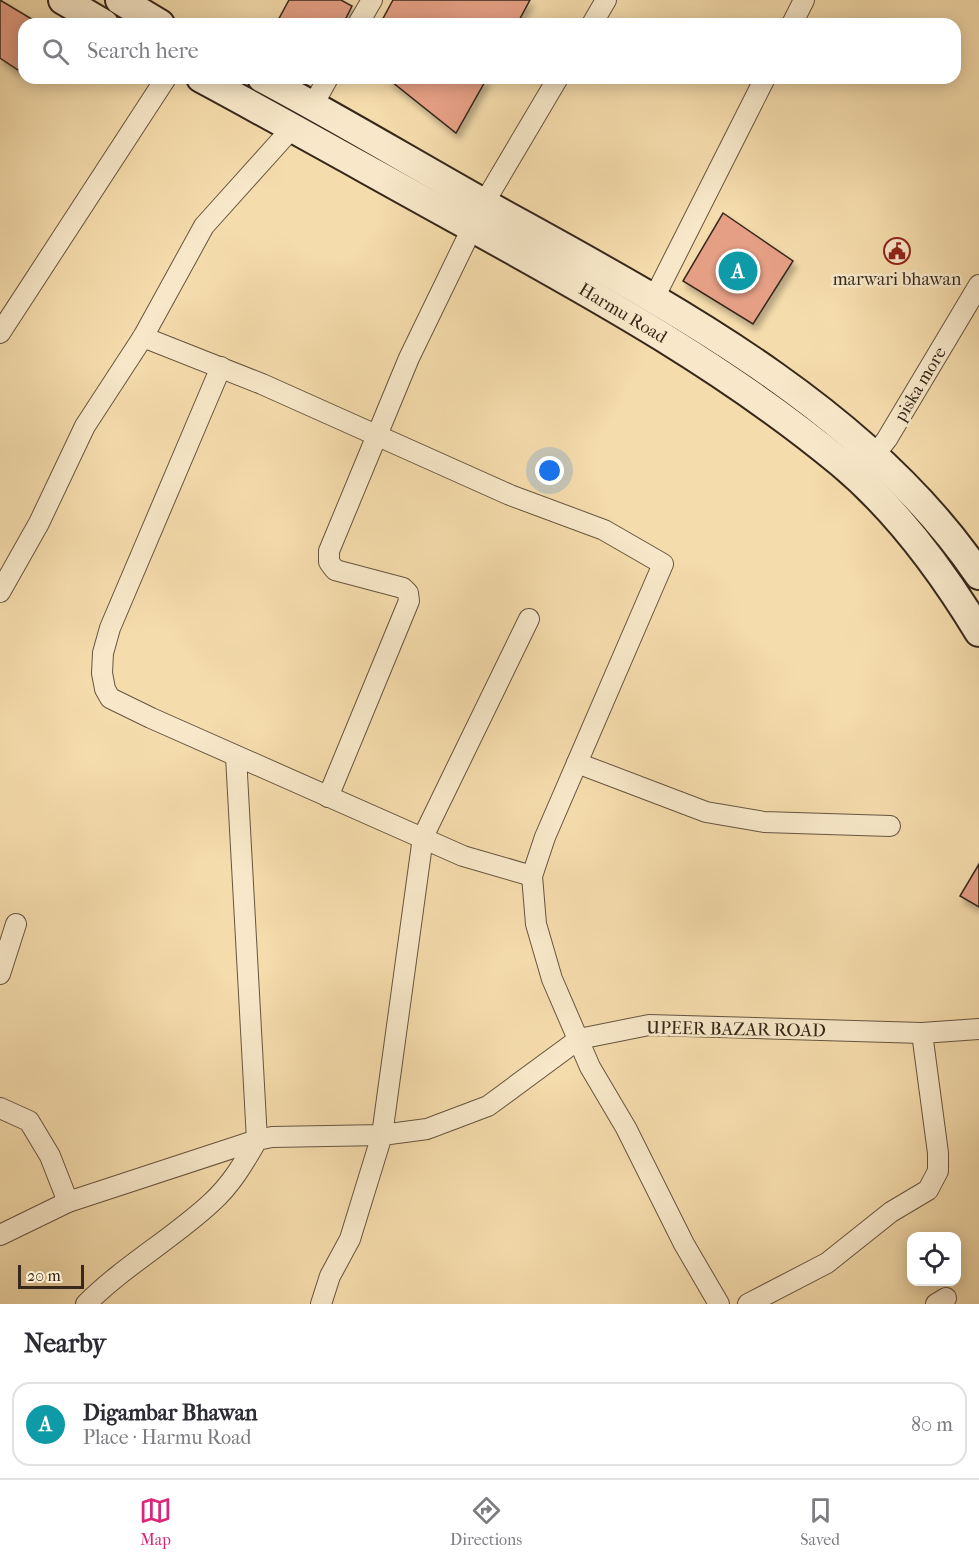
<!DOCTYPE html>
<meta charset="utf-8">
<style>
:root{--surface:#fff;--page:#f2f2f3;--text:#2b2b33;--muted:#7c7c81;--line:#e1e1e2;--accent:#db2777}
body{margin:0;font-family:"IM FELL French Canon",serif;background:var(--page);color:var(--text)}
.controls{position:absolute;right:18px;bottom:18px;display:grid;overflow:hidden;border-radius:12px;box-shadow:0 3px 15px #0003}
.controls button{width:54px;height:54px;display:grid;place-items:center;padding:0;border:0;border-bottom:2px solid var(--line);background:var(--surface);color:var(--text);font:30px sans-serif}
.scale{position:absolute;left:18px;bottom:15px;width:66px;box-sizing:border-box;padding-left:6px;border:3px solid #37281b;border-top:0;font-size:16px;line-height:21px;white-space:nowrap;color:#37281b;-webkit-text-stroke:4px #f8e8c9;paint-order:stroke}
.you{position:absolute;left:550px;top:471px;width:21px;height:21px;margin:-15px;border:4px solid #fff;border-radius:50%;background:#1a73e8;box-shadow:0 0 0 9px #1a73e833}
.badge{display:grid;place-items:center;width:39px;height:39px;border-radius:50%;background:var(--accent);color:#fff;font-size:20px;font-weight:700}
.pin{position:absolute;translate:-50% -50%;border:3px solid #fff;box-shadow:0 2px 6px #0006}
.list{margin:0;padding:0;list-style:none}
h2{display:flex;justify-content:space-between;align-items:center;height:78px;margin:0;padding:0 24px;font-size:26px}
h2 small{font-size:20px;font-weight:400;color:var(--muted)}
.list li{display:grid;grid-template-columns:39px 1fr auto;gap:18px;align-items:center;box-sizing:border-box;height:84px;margin:0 12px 12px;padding:0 12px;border:2px solid var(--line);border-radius:18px}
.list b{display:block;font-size:22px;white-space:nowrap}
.list p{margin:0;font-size:20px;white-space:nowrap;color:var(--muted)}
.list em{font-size:20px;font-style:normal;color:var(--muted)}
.icon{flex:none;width:33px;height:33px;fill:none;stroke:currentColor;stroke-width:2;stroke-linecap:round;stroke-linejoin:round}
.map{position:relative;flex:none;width:979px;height:1304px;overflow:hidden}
.search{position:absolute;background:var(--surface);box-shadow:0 3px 15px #0003;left:18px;right:18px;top:18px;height:66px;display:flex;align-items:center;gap:15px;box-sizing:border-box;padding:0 21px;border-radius:18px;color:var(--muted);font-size:22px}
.sheet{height:174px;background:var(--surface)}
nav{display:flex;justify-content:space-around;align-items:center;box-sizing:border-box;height:84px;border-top:2px solid var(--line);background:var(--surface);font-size:16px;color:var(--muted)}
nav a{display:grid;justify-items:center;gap:3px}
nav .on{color:var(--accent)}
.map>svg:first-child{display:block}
.building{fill:#e59f84;stroke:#37281b;stroke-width:1.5;filter:url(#shadow)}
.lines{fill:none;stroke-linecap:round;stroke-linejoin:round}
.street-casing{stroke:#66553f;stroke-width:22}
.secondary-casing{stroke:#37281b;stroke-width:32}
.street{stroke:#f8e8c9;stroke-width:20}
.secondary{stroke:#f8e8c9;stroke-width:28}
.labels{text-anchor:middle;stroke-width:5;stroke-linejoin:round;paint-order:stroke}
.poi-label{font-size:18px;fill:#37281b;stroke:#f8e8c9}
.street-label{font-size:18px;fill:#37281b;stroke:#f8e8c9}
</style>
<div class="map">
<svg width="979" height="1304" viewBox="0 0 979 1304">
<defs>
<filter id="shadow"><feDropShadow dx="3.5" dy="6" stdDeviation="3" flood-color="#0004"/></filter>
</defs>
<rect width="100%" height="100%" fill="#f5dcac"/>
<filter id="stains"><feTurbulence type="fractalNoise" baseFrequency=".00333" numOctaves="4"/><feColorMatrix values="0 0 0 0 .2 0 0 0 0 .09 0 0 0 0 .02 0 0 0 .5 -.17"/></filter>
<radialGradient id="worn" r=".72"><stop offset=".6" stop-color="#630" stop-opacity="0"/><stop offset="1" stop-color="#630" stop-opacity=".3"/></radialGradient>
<g class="building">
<path d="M0,0L40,24H24V61L18,70L0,58Z"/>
<path d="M289,0H341L352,6L343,24H276Z"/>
<path d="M393,0H530L517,24H380Z"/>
<path d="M387,78H487L456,133Z"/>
<path d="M723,213L793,261L753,324L683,281Z"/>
<path d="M979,864V907L960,896Z"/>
</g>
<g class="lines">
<defs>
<g id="street">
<path d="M358,24L372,0"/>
<path d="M592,24L606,0"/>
<path d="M792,24L804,0"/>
<path d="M313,105L328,78"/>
<path d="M484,203L558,78"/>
<path d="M653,300L765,78"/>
<path d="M0,333L166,78"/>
<path d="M143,337L262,384L510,495L604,530L663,564L545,837L532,876L536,924L552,979L590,1067L626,1128L684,1244L719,1304"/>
<path d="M221,367L110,628L103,653L102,673L105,689L110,698L151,718L463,856L532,876"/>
<path d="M867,465L887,439L979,285"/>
<path d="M0,592L39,523L85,426L143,337L204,226L293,127"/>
<path d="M577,763L706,812L764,822L890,826"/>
<path d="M328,797L409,601L408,593L403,588L335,570L329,562V551L409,358L472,228"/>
<path d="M0,974L16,924"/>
<path d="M0,1108L29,1121L50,1156L68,1202"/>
<path d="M0,1235L68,1202L257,1140L236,756"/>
<path d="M86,1304C124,1266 172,1239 211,1203C231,1185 244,1163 257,1140L272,1137L382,1135L427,1129L488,1106L579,1039L649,1025L922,1033L979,1029"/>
<path d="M321,1304L330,1276L350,1239L382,1135L423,837L529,619"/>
<path d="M748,1304L827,1263L891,1212L928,1190L938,1171V1153L922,1033"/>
<path d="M936,1304L946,1298"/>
</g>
<g id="secondary">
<path d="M63,0L104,24"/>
<path d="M120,0L160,24"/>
<path d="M201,78C292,127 382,178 473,228C600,298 729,370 841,463C896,509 942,571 979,632"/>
<path d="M262,78C343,121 422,169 503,214C673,308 868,411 979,575"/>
</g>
</defs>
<use href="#street" class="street-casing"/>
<use href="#secondary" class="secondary-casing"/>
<use href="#street" class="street"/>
<use href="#secondary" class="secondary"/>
</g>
<defs>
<symbol id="civic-ring" viewBox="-11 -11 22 22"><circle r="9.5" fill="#f8e8c9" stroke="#8f2418" stroke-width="1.5"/><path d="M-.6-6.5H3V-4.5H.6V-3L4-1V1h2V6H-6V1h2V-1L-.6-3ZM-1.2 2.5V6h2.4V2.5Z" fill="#8f2418"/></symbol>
</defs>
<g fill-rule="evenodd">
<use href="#civic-ring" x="882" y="236" width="30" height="30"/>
</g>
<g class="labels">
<g class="poi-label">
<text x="897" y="285">marwari bhawan</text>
</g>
<g class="street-label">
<text transform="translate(623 313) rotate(31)" y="6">Harmu Road</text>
<text transform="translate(920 384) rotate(-59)" y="6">piska more</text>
<text transform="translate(736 1029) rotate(1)" y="6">UPEER BAZAR ROAD</text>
</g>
</g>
<rect width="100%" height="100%" filter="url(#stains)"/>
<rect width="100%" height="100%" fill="url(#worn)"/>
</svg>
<div class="controls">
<button><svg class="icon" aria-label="locate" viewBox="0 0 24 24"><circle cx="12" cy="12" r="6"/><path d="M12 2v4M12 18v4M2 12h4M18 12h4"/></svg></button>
</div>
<div class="scale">20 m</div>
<div class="you"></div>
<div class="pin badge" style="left:738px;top:271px;background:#0f9aa8">A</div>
<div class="search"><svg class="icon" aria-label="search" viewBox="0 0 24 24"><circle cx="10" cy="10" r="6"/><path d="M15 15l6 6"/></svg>Search here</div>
</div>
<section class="sheet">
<h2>Nearby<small></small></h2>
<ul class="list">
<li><span class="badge" style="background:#0f9aa8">A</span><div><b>Digambar Bhawan</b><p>Place · Harmu Road</p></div><em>80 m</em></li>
</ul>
</section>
<nav>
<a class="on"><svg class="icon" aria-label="map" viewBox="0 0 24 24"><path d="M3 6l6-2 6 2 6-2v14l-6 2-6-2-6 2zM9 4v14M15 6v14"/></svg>Map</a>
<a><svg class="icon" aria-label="directions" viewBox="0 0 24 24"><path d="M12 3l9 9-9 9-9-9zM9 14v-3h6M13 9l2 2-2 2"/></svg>Directions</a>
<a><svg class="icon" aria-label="saved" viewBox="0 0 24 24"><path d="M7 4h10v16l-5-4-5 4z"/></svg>Saved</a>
</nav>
